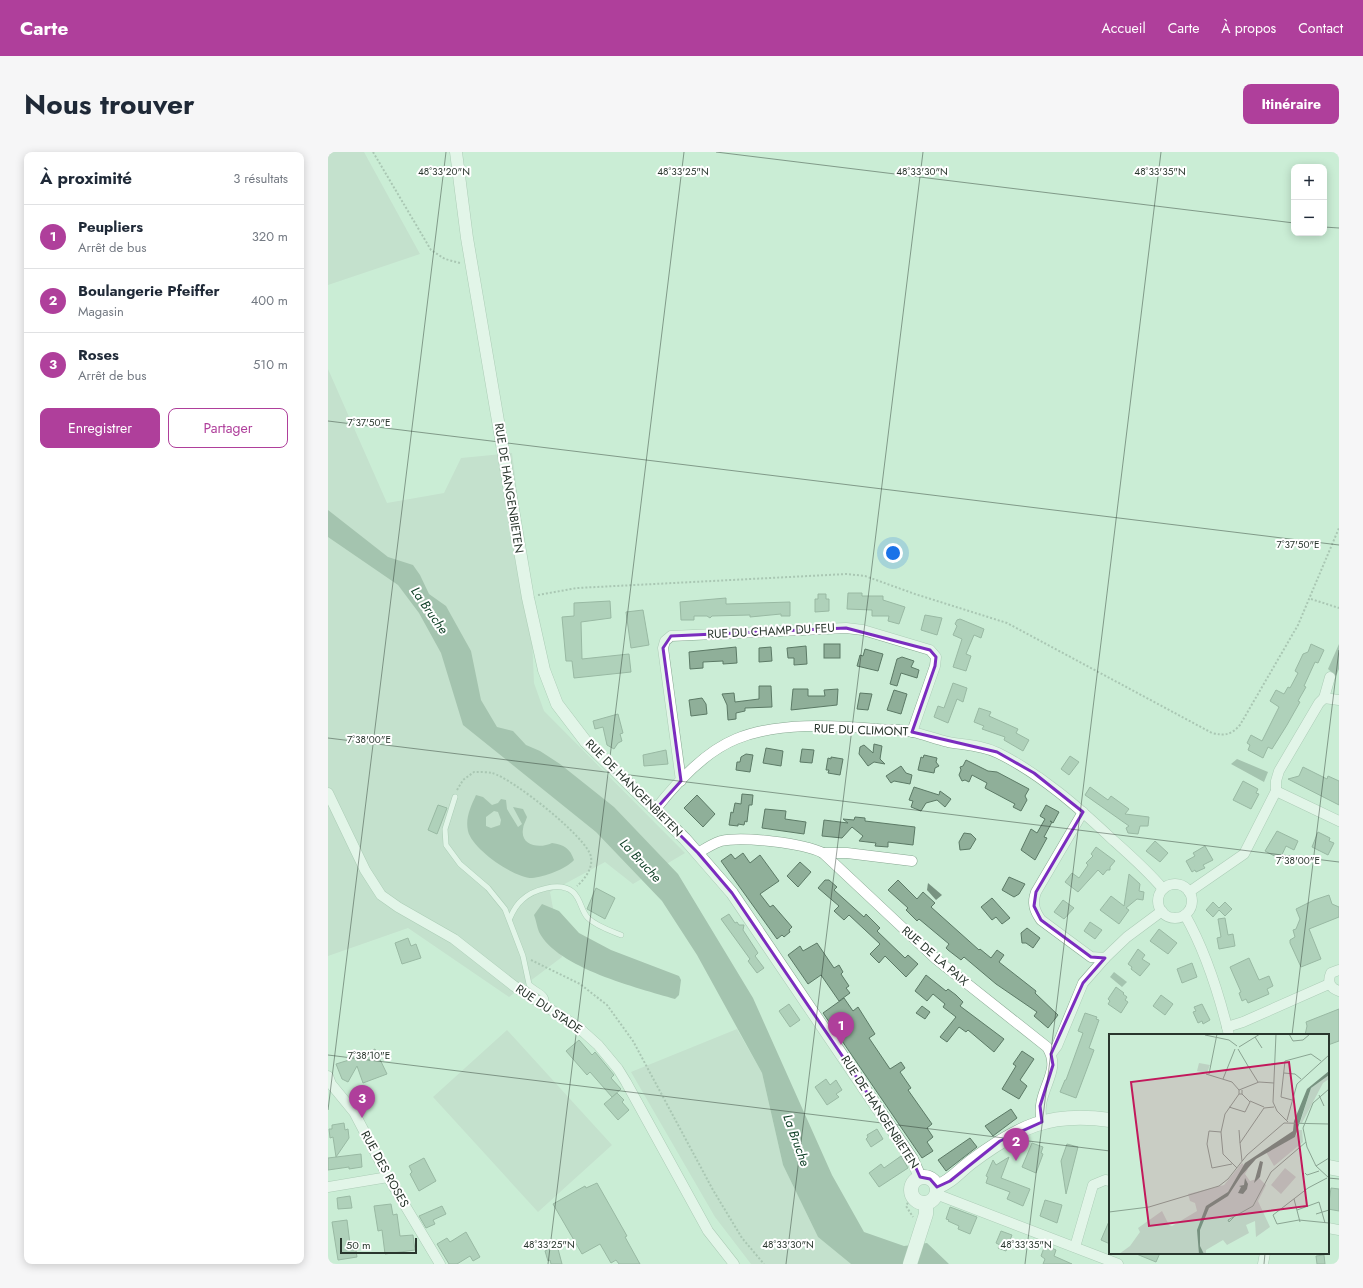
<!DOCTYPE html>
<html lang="fr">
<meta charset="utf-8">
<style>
:root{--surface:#fff;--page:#f6f6f7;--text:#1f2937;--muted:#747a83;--line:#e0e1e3;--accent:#af3f9b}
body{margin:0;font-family:Jost,sans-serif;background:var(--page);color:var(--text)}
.controls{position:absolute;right:12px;top:12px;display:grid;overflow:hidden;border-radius:8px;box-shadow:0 2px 10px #0003}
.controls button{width:36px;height:36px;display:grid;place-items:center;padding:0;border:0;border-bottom:1px solid var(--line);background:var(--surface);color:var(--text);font:20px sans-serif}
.scale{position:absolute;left:12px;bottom:10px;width:77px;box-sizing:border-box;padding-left:4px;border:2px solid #29362d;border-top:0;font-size:11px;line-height:14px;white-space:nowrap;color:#29362d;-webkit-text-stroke:3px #fff;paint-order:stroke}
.you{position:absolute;left:565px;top:401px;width:14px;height:14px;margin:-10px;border:3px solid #fff;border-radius:50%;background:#1a73e8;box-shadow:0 0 0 6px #1a73e833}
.badge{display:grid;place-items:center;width:26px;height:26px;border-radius:50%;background:var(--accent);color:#fff;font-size:13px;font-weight:700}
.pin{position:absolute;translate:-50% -33px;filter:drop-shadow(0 1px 2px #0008)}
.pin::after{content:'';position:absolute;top:21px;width:14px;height:12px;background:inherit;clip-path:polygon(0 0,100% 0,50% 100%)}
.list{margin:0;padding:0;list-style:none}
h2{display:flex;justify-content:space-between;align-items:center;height:52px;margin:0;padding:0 16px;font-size:17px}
h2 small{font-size:13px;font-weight:400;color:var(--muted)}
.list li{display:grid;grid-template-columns:26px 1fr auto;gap:12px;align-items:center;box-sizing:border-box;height:64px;padding:0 16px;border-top:1px solid var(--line)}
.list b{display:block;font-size:15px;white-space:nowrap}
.list p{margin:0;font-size:13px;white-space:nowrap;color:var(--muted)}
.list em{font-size:13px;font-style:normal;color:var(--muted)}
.actions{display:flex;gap:8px;padding:12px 16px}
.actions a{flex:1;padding:9px 0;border:1px solid var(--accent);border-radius:8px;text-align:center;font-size:14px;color:var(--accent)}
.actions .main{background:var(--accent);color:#fff}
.map{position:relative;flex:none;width:1011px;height:1112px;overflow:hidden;border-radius:8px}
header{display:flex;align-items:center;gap:24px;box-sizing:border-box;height:56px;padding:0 20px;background:var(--accent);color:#fff}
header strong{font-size:19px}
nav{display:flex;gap:22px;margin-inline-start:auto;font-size:14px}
.intro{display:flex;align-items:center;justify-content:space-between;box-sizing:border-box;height:96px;padding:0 24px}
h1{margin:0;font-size:28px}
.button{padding:10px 18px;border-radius:8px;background:var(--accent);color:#fff;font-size:14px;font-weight:700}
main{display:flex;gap:24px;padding:0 24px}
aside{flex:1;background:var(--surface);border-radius:8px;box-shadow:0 2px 10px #0003}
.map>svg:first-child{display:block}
.green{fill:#bdd2c3}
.water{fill:#779280;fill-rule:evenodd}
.building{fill:#8faf99;stroke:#5c7a66}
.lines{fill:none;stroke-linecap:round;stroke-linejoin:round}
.service-casing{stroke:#87a791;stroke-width:6}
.minor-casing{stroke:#87a791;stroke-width:11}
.tertiary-casing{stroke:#87a791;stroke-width:13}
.secondary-casing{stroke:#87a791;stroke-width:15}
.path{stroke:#819989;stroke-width:2;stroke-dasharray:2 2;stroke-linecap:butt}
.service{stroke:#fff;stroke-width:5}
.minor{stroke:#fff;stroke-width:10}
.tertiary{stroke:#fff;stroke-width:12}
.secondary{stroke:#fff;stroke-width:14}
.marked{fill:none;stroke:#7b2cbf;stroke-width:3;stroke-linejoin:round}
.ticks{fill:none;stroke:#29362d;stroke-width:1;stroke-opacity:0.45}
.labels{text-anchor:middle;stroke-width:4;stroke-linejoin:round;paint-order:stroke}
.street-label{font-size:12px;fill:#29362d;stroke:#fff}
.water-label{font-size:13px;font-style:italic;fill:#0a3c22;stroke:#fff}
.inset-road{fill:none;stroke:#8aa492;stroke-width:1}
.view{fill:#c2185b;fill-opacity:0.15;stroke:#c2185b;stroke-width:2}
.inset-edge{fill:none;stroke:#29362d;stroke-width:2}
.ticks-label{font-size:10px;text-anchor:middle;fill:#29362d;stroke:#fff;stroke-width:4;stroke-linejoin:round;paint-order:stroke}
</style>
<header>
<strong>Carte</strong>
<nav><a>Accueil</a><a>Carte</a><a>À propos</a><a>Contact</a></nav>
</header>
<div class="intro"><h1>Nous trouver</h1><a class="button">Itinéraire</a></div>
<main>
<aside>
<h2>À proximité<small>3 résultats</small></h2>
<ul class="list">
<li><span class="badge">1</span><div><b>Peupliers</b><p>Arrêt de bus</p></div><em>320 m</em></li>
<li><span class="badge">2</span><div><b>Boulangerie Pfeiffer</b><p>Magasin</p></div><em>400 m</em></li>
<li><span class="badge">3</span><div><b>Roses</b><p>Arrêt de bus</p></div><em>510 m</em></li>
</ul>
<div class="actions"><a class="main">Enregistrer</a><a>Partager</a></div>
</aside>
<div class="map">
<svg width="1011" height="1112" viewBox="0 0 1011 1112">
<rect width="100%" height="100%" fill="#cbedd6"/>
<g class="green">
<path d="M0,0H36L92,102L0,133Z"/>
<path d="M0,217L59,351L116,341L133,306L184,301L202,440L206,531L216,559L357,701L305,732L277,710L222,740L234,805L181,845L80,776L0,804Z"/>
<path d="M409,877L434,921L455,1013L490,1085L523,1112H423L387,1065L303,920Z"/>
<path d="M179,878L284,993L210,1060L105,945Z"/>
</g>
<g class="water">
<path d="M0,358L60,405L85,413L92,423L101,442L118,454L143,499L153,548L169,575L185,579L198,593L212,599L232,612L286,655L350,722L425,846L504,1023L536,1080L576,1094L599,1091L621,1112H523L490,1085L455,1013L434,921L369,803L334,749L268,680L135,573L113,501L91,461L70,433L0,385Z"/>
<path d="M1011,492V517L1008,524L1000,517Z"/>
<path d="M909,607L940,620L936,630L903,612Z"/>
<path d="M148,643L155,645L164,653L170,651L173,647L178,648L179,657L190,675L194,672L185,655L195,657L199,665C198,669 195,673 195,677C192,694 212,697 224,691C236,693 242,696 246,708C238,717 216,725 204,726C186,726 144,697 140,679C137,666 143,654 148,643ZM166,659L170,660L173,668L172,673L163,676L158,674V665Z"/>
<path d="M600,731L614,743L608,748L599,738Z"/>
<path d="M214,752L231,759L251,781L283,798L351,824L353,828L351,843L347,847C310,836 229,816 211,780C209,775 208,768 206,763Z"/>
<path d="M786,820L799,830L794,835L782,825Z"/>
</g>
<g class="building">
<path d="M520,441H534V444H555V448L577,455L571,472L560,469L561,464H544V458L519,457Z"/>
<path d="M490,442H498V447H501V459L487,460V447H490Z"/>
<path d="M398,446V452L462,450V464H453V462L422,465V463L384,464L382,466L379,464H366V468H353L352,450Z"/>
<path d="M282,449L283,466L253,470L254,507L301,502L303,520L246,526L244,509H238L234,465L246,464V451Z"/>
<path d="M315,458L321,493L303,496L298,460Z"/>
<path d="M597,463L614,466L609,483L593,478Z"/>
<path d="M632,467L656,477L653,486L646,483L638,502L643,504L638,519L625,515L634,487L625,483L629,474L627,472L629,468Z"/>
<rect x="496" y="492" width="16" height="14"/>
<path d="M983,492L996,498L990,511L987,510L976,534L978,535L970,549L972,550L959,573L944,597L940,595L935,606L920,598L922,593L919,591L923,583L934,589L951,555L942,549L948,538L956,542L960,535L962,536L970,521L967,519L975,502L980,500Z"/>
<path d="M478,494L479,512L466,513V506H460L459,496Z"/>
<path d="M408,495L409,511L395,512V509L375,510V516L362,517L361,500Z"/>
<path d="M443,495L444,509L431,510V496Z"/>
<path d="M537,497L555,502L550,519L529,514L532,503L535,504Z"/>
<path d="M574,505L586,509L583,515L591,518L589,526L573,521L569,534L562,532L569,507Z"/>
<path d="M625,531L639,536L635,550L629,547L620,571L606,565L610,554L616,556Z"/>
<path d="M431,534H443L444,555L417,556V559L408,561V567L400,568L399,553L394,542L406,541L407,550L431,547Z"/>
<path d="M465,537H480V544H497L496,538L510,537L509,553L463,558Z"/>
<path d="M566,538L579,542L573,562L559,558Z"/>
<path d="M532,541L544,542L540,558L529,557Z"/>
<path d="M374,546L378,552L379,562L363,564L361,548Z"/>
<path d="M651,556L663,560L661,564L690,577L688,581L701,588L695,599L676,588L677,585L654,577L656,574L646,570Z"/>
<path d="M290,562L295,581L292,582L294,589L290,591L286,597L279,593L275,575L267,577L265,569Z"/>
<path d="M546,592L554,594L552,607L557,612L546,610L540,614L531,602L532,595L536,593L545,601Z"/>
<path d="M438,596L455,599L453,614L435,611Z"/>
<path d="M474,597L486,598L484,611L472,610Z"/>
<path d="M338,598L340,612L316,614L315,603Z"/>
<path d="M418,602L425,603L422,620L408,618L409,610H412L413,605Z"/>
<path d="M596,603L609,606L608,610L611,614L607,616L606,621L590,618L593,605L595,606Z"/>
<path d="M742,604L751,610L741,623L733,617Z"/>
<path d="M503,605L515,607L512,623L500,621L501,618H498L500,606L503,607Z"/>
<path d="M638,608L660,619L669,620L701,637L697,644L699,648L693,659L685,655L687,652L657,636L659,631L644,623L641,630L637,628L634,629L631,623L633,618L632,615L635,614Z"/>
<path d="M573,614L578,621L584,623L582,632L566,629L563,631L558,624Z"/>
<path d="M975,615L999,627L1000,624L1011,629V653L960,627L971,624Z"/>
<path d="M915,629L930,637L928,641L931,642L923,657L905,648Z"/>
<path d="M586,635L611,643L612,639L623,647L617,655L609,648L598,651L593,659L583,655L585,649L581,648Z"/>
<path d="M762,635L780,648L783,644L801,657L797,662L821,665L820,674H812L810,682L800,681L798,676L801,674L757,643Z"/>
<path d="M414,642L425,643L424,653H421L419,670L417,669L416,673L410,672V674L401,673L403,660L405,661L407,651L413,652Z"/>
<path d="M369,643L387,662L375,675L356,656Z"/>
<path d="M110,653L119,656L109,682L100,678Z"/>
<path d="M718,653L731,660L725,671L722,669L724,670L716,685L719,686L707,708L693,698L703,677L709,681L717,667L712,664Z"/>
<path d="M437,657L458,659L457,667L478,670L476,682L434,676Z"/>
<path d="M527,665L537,666V669L587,675L585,693L560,690V695L547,694L548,691L531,689L535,684L524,675L514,686L494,684L496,668L520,671L515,667L526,668Z"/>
<path d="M949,679L970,689L966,698L958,694L952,707L937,699Z"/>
<path d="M990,680L1002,686L1001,689L1006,691L1000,703L984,695Z"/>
<path d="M636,681L643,682L648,687L642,697L632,698L631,690Z"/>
<path d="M827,689L840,701L832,710L818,699Z"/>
<path d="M877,694L885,708L875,713L877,716L868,720L867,718L864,720L858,709L867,704L865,701Z"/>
<path d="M768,695L787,709L782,715V718H779L775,723L770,718L750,740L737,730L744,721L751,726L760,713L758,711L765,704L763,702Z"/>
<path d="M415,701L422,711L432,703L451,729L432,742L442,755L445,753L464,775L461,778L462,780L456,785L454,783L449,787L393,709L403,702L407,707Z"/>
<path d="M472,710L483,720L470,735L459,724Z"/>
<path d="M801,722L812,732L811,739L816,740L815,748L809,747L798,756L801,758L791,772L772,758L783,744L796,754Z"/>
<path d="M681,725L697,732L691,742L686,745L674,738Z"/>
<path d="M497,728H501L509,735L506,738L536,765L538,762L552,776L549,779L577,806L580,803L590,812L578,825L557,804L551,811L542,802L552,792L521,763L516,768L506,759L511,754L490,736Z"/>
<path d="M570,728L589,747L595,740L607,751L603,755L651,798L652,797L663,806L669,798L676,803L671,810L708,839L707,841L730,863L720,876L706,864L709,860L668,832L636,805L633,808L620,798L618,796L621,792L591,767L589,769L578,758L580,756L560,738Z"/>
<path d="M268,736L287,746L277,767L259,757Z"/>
<path d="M1001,743L1004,752L1011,755V765L981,777L993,807L973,815L962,791V788L967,785L965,778L968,777L972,767L968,757L986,748Z"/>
<path d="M664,746L682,766L674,772L668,765L664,768L653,755Z"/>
<path d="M735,748L746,756L736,767L726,760Z"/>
<path d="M885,750L891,756L897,750L904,757L897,764L891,758L885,765L878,758Z"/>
<path d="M401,762L407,771L409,770L411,773H416L415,778L430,801L427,804L436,816L429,821L420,809L422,807L393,767Z"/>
<path d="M897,766L900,783L905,782L907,794L891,797L889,786L893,785L890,767Z"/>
<path d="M762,770L774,778L767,787L756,779Z"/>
<path d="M699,776L712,786L705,796L698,791H694L693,781Z"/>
<path d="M831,777L849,791L840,802L822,789Z"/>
<path d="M80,786L83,794L88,792L93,806L74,812L67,791Z"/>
<path d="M489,791L506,816L511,813L515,820L513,822L521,834L518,836L522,841L511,849L493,823L480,832L460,803L472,794L475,799Z"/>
<path d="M810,797L817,803L814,807L822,812L812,824L803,817L804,815L800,812Z"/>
<path d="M921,806L931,828L941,824L945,834L939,837L941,842L920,851L918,847L914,849L911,841L913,840L902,815Z"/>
<path d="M864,811L869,825L854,831L849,817Z"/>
<path d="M598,823L618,839L620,837L628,843L635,850L632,854L676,887L666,900L640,878L638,880L631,875L619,890L612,885L628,865L615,855L617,852L605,842L599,849L587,839Z"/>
<path d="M788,835L796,841L795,842L799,845L797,848L800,850L793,861L780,852L782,849L780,847Z"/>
<path d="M833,843L845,852L837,863L825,854Z"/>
<path d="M516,846L525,859L530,855L547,882L541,886L562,917L573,910L577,916L572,920L583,936L580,938L604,972L599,976L605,985L599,990L605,999L594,1006L495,861Z"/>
<path d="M461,852L472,868L462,875L451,859Z"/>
<path d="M874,852L882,868L875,872L874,869L870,871L865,860L868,859L866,855Z"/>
<path d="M594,854L602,860L597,867L588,861Z"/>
<path d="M1011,857V889L1000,893V883H977L979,874L978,870Z"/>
<path d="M757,861L769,865L768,867L771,868L761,896L766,898L748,946L732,940L737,928H738L755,881L750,879Z"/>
<path d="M251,888L264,903L267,900L286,923L283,926L293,937L284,945L262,920L259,923L238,899Z"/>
<path d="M47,897L59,922L35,931L29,914L20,930L14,927L8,912L21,908L23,901L30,904Z"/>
<path d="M694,899L706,907L692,928L699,934L691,947L674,937L688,914L685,912Z"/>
<path d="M498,927L502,933L508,928L514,938L508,942L511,945L499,953L487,935Z"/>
<path d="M289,941L296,948L294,950L301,958L290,968L276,952Z"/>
<path d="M683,957L689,966L665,984L657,974Z"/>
<path d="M16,971L17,978L20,977L21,986L8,1005L5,985L2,986L1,977H4V973Z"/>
<path d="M549,977L555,987L543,995L538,987L540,985L539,983Z"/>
<path d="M642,986L649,995L618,1019L610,1008Z"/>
<path d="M704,991L715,995L713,1001L715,1002L708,1021L694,1015Z"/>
<path d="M739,992L750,995L738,1042L733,1009Z"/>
<path d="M33,1002L34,1015L21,1017V1015L0,1018V1006Z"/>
<path d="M573,1004L580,1016L551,1035L541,1021L553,1012L556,1016Z"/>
<path d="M681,1005L673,1026L702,1037L695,1054L679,1047L682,1040L658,1031L660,1025L658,1024L665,1008L668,1013Z"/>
<path d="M96,1006L108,1029L91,1039L82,1022L84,1020L81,1014Z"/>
<path d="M269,1031L299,1084L297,1085L312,1112H291L288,1108L283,1111L272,1092L254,1102L225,1052L257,1034L258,1036Z"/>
<path d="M1003,1036L1011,1037V1059L1000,1057Z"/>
<path d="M22,1044L24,1056L10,1057L9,1046Z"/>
<path d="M717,1048L734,1053L729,1071L712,1064Z"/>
<path d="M63,1052L65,1063L69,1062L72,1084L85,1083L87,1098L57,1102L54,1078L50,1079L46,1054Z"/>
<path d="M114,1054L118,1062L105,1068L107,1072L98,1076L91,1064Z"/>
<path d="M622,1055L649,1065L642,1082L630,1077L631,1074L620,1069L621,1068L618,1067Z"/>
<path d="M782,1067V1092L773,1088Z"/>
<path d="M19,1068L22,1092H27L29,1105L10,1108L4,1070Z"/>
<path d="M673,1079L684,1083L678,1099L670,1096L672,1093L668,1091Z"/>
<path d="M138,1080L152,1105L145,1109L142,1104L129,1112H121L109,1092L119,1086L122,1090Z"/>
<path d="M229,1093L234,1112H223L222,1108L220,1109L217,1099L219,1098L218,1096Z"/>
<path d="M717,1093L728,1098L726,1104L744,1112H715L717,1107L713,1104Z"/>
<path d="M806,1101H832L828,1110Z"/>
<path d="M996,1103L997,1112H989L988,1104Z"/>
</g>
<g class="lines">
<defs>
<g id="service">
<path d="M127,645L117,677L118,693L132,712L160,736L177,757L195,804L201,832C208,840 222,841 217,854"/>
<path d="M182,766C185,759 188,753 194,748C204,738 232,729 245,740C253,747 253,759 260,766C268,774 283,779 293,783"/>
</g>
<g id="minor">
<path d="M996,546L1011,548"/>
<path d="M353,629L335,496L337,489L343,484L518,476L535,478L602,498L608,505L607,514L584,580"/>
<path d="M948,639L1011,669"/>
<path d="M0,641L37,718L53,743L70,755L126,787L186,834L250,875L270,893L290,917L298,930L380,1079L406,1112"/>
<path d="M327,658C348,631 376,600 408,587C449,570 505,573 549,577C561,578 573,577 585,580C597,583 608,587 620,590C637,593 654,593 670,601C714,623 750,655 785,688C803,704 820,719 835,737"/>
<path d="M755,660L708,740C704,751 706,758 713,768L763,805L777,806L799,785L834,759"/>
<path d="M370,701C378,696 384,692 393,689C414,684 475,691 495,701L608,807L719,895C736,921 706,938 714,970"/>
<path d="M495,701H519L584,709"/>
<circle cx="847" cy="749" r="17"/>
<path d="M861,740L916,702L948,639V629L951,619L991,551L996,546L1002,525"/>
<path d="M857,763C878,800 891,842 901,883"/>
<path d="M1011,818L1003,821C999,830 1002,836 1011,839"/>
<path d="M899,875L915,870L1001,832"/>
<path d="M723,902L729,894L755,831L777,806"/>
<path d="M0,924L3,932L26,960L60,1025L112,1112"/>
<path d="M0,1035L60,1025"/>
<path d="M608,1042L790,1112"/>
<path d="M1000,1076L1011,1078"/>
<path d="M747,1095L765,1033L777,1028L782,1029"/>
<path d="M935,1112L937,1101"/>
</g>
<path id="tertiary" d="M128,0L139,86L200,446L216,518L229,552L258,590L357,687L404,741L584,1007L592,1025"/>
<g id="secondary">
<path d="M1000,1015L1011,1017"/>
<circle cx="596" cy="1038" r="13"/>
<path d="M609,1035C624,1029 630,1020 643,1010C690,975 722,959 782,968"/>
<path d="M582,1112L598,1062V1051"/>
</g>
</defs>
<use href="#service" class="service-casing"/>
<use href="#minor" class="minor-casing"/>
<use href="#tertiary" class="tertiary-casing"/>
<use href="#secondary" class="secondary-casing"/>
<g class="path">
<path d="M45,0L103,98L117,107L132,111"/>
<path d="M210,443L249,436L519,422L537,424L587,442L679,471L884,581C897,584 903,583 912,573L970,473L1011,376"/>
<path d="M983,447L1011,456"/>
<path d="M129,638L135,628L146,620C152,620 159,620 164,621C184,626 260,686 263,705C265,716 257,727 249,734"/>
<path d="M203,808L252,832L279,853L305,889L385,1038L414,1086L436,1112"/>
<path d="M584,1044L578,1054L585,1065"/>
</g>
<use href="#service" class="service"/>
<use href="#minor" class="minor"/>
<use href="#tertiary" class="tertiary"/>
<use href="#secondary" class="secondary"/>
</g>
<path d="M0 0H1011V1112H0ZM518,476L602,498L608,505L607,514L584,580L669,600L706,621L755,660L708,740L706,754L713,768L763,805L777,806L755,831L723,902L725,913L712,954L714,970L672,989L622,1029L609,1035L602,1027L592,1025L584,1007L404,741L370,701L327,658L353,629L335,496L343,484Z" fill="#cbedd6" fill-opacity=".55" fill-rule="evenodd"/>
<path class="marked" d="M518,476L602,498L608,505L607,514L584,580L669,600L706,621L755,660L708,740L706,754L713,768L763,805L777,806L755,831L723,902L725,913L712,954L714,970L672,989L622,1029L609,1035L602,1027L592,1025L584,1007L404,741L370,701L327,658L353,629L335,496L343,484Z"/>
<path class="ticks" d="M388,0L966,71M996,75L1011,76M0,269L1011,393M0,586L1011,710M964,883L1011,498M0,903L782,999M0,958L118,0M1000,1026L1011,1027M220,1112L356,0M458,1112L595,0M697,1112L833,0M936,1112L937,1101"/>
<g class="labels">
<g class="street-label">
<text transform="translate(181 336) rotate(81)" y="4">RUE DE HANGENBIETEN</text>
<text transform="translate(443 479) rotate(-3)" y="4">RUE DU CHAMP DU FEU</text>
<text transform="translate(533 578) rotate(2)" y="4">RUE DU CLIMONT</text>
<text transform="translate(306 636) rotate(45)" y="4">RUE DE HANGENBIETEN</text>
<text transform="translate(607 804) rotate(41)" y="4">RUE DE LA PAIX</text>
<text transform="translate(221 857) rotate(34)" y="4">RUE DU STADE</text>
<text transform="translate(552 960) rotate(57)" y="4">RUE DE HANGENBIETEN</text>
<text transform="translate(57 1017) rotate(61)" y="4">RUE DES ROSES</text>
</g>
<g class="water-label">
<text transform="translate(102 458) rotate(55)" y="5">La Bruche</text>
<text transform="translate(313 708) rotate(47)" y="5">La Bruche</text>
<text transform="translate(469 988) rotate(70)" y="5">La Bruche</text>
</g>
</g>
<g transform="translate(781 882)">
<rect width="220" height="220" fill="#cbedd6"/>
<path d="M90,29L101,31L98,39L88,37ZM219,41L220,45L214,49L193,89H191L202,54ZM190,96H193L194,108L165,132L157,118L186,103ZM133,129L139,135L136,140L141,147L150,144L157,151L149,167L161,193L147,203L146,187L137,191L140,199L118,211L114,206L97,216V220H10L21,212L31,198L29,194L53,177L60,191L63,192L88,177L86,169L81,167L79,160L115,151ZM176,134L187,143L172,160L162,151Z" fill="#bdd2c3"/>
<path d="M220,37V41L202,54L186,103L147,125L132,142L119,162L100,174L91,196V212L95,220H90L88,196L97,172L119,158L136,129L184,97L185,87L198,55ZM151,127L154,128L151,143L145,149ZM136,144L139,150L138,155L134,160L129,159L132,153L130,152L135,151Z" fill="#779280"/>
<path class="inset-road" d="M167,0L164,68L168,77L179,88M180,0L184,7L194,6L201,0M96,1L120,6L128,12M146,3L153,14M130,13L151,0M129,15L139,32M141,35L139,32L149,48M175,39L186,40L192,45M97,40L123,48L130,56M100,40L108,0M114,45L126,15M133,56V60H130V56L150,48L165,49M210,61L215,72M183,66L172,63L176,27L202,20L212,27M141,67L155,73M120,73L136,78L141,68L133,60M178,86L188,50L220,21M175,89L220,90M130,96L131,109M112,98L100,97L98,110L103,134L123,130M133,127L131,109L155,74L165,73M207,132L220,124M128,134L114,120L112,98L116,80L130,60M196,139L198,141L210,137M218,144L199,154L164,181L168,190L190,186L220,189M220,144L207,132L198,113L194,94L204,69L220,55M185,165L191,188M188,176L210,168L216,189M0,178L40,173L110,152L119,145L138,121L175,89M207,180L220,176M125,183L120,188L119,186L144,172L162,138L197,108"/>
<path class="view" d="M180,28L198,172L40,192L22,48Z"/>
<rect width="220" height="220" class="inset-edge"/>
</g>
<g class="ticks-label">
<text x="116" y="23">48°33'20"N</text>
<text x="355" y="23">48°33'25"N</text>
<text x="594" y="23">48°33'30"N</text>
<text x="832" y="23">48°33'35"N</text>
<text x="41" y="274">7°37'50"E</text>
<text x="970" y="396">7°37'50"E</text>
<text x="41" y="591">7°38'00"E</text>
<text x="970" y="712">7°38'00"E</text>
<text x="41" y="907">7°38'10"E</text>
<text x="221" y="1096">48°33'25"N</text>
<text x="460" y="1096">48°33'30"N</text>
<text x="698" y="1096">48°33'35"N</text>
</g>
</svg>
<div class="controls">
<button>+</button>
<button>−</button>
</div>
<div class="scale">50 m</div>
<div class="you"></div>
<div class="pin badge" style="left:513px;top:893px">1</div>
<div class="pin badge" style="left:688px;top:1009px">2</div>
<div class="pin badge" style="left:34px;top:966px">3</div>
</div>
</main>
